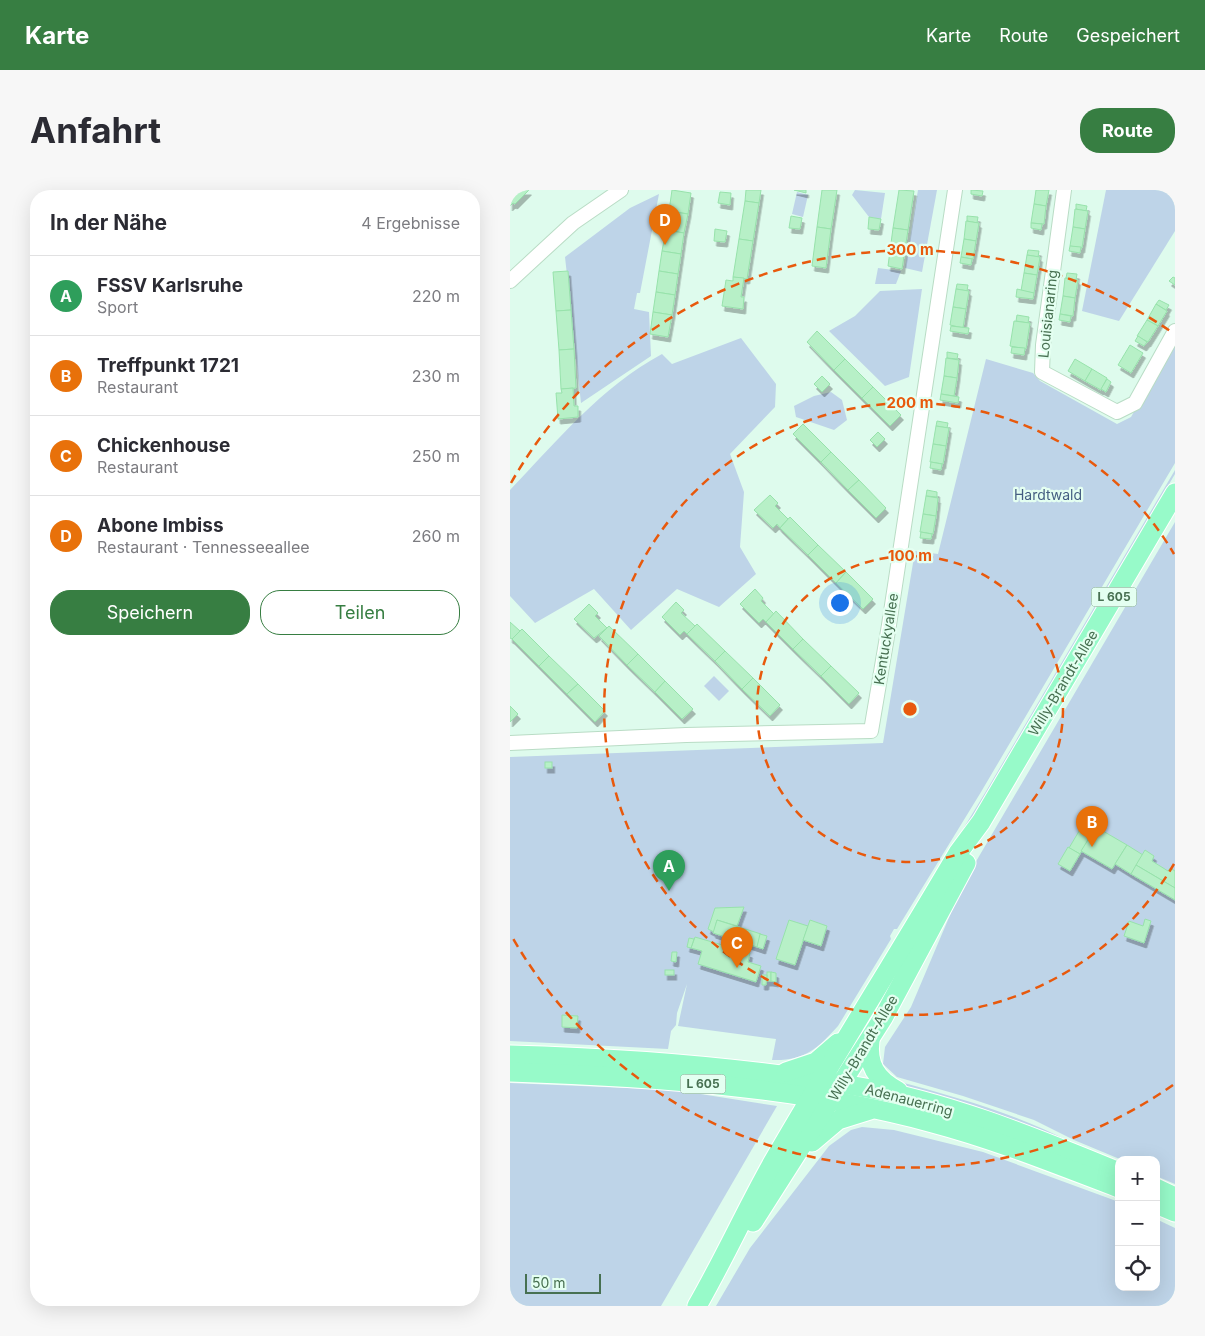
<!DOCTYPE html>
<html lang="de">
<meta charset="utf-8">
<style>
:root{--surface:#fff;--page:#f7f7f7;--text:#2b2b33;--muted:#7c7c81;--line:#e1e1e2;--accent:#377e42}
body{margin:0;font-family:Inter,sans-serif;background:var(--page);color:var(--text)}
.controls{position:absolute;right:15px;bottom:15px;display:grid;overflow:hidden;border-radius:10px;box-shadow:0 5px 20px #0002}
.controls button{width:45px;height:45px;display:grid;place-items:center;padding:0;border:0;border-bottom:1px solid var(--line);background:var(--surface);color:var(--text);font:25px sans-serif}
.scale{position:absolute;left:15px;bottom:12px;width:76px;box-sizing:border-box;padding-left:5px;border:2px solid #477051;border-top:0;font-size:14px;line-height:18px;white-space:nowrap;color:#477051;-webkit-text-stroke:4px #e4fff1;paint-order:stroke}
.you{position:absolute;left:329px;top:412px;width:18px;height:18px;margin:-12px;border:4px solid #fff;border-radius:50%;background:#1a73e8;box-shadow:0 0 0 8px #1a73e833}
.badge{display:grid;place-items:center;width:32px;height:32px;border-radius:50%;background:var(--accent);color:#fff;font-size:16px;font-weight:700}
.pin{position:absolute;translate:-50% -41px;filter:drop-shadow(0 1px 2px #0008)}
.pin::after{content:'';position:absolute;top:26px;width:18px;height:15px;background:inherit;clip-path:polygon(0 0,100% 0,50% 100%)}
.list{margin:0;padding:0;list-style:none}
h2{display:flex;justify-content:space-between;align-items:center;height:65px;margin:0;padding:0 20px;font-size:21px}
h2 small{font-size:16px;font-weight:400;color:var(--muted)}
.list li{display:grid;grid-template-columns:32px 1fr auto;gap:15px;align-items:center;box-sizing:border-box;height:80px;padding:0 20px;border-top:1px solid var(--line)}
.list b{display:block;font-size:19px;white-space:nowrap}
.list p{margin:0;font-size:16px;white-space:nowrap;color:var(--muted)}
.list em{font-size:16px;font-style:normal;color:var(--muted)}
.actions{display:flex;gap:10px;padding:15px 20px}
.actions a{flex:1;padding:11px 0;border:1px solid var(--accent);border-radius:20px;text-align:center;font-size:18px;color:var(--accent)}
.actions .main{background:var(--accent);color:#fff}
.icon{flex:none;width:28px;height:28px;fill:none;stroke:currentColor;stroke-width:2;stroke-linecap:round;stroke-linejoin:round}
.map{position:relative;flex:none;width:665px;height:1116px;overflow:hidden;border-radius:20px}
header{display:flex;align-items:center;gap:30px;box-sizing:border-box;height:70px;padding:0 25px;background:var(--accent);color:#fff}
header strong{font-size:24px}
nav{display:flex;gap:28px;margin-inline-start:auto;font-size:18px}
.intro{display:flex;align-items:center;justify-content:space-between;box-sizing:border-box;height:120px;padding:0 30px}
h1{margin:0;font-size:35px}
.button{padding:12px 22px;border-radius:20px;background:var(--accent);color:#fff;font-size:18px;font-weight:700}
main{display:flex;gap:30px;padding:0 30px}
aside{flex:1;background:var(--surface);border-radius:20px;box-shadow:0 5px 20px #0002}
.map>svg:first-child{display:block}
.green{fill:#bed4e8}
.building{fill:#b7f0c7;stroke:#97e2ab;filter:url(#shadow)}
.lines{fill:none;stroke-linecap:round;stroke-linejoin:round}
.minor-casing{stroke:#b9dcc5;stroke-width:16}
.major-casing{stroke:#fff;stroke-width:21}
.minor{stroke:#fff;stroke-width:14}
.major{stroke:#97fac9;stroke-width:19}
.ring{fill:none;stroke:#e8590c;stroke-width:2.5;stroke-dasharray:9 6}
.labels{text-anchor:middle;stroke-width:4.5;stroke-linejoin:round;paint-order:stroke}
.shield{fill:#e4fff1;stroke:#769b81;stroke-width:1}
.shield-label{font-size:12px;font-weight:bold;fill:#477051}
.street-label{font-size:14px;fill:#477051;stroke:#e4fff1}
.park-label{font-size:14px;fill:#455e82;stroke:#e4fff1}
.centre{fill:#e8590c;stroke:#e4fff1;stroke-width:2.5}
.ring-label{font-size:15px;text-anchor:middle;font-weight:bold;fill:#e8590c;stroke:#e4fff1;stroke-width:4.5;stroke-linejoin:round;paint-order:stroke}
</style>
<header>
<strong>Karte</strong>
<nav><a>Karte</a><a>Route</a><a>Gespeichert</a></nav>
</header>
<div class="intro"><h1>Anfahrt</h1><a class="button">Route</a></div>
<main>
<aside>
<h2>In der Nähe<small>4 Ergebnisse</small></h2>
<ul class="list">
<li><span class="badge" style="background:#2e9e5b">A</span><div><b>FSSV Karlsruhe</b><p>Sport</p></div><em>220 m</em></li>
<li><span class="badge" style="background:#e8710a">B</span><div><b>Treffpunkt 1721</b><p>Restaurant</p></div><em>230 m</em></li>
<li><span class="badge" style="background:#e8710a">C</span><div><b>Chickenhouse</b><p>Restaurant</p></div><em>250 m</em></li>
<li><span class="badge" style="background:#e8710a">D</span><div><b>Abone Imbiss</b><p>Restaurant · Tennesseeallee</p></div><em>260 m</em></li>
</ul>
<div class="actions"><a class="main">Speichern</a><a>Teilen</a></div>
</aside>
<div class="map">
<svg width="665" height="1116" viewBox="0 0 665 1116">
<defs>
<filter id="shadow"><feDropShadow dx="2.5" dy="5" stdDeviation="0" flood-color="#0004"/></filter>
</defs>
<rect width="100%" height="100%" fill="#defbed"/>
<g class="green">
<path d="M345,0L375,3L371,29L359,27L342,5Z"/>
<path d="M408,0H427L412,82L395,78Z"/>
<path d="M596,0H665V41L609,131L572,121Z"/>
<path d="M287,2L298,5L293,27L282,24Z"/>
<path d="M149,4L130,103H127L124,119L139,122L141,166L71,213L55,67L120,18Z"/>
<path d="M368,78L391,81L386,94H365Z"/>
<path d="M412,99L399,187L375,196L319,141L345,126L370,101Z"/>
<path d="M231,148L266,194L265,217L220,264L234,302L230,357L246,384L209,417L167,399L121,440L84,399L25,433L0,406V300C47,251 91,197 152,164L162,174Z"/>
<path d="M665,151V273L471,602L387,739H384L380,746L381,749L328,836C307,859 295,871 262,870L266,849L168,836L177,794L167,823L166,835L161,841L158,859L0,851V567L373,553L405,361L428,364L476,169L523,183L530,191L607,234L621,227Z"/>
<path d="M321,202L332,210L337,230L324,240L286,227L284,216L304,206Z"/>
<path d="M665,280V284L429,686L396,735L395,734L475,603Z"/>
<path d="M665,332V994L646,986V970H612L564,950L524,930L453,906L387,887L373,874L375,857L401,817L454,692Z"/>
<path d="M204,486L219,501L209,511L194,496Z"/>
<path d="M386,891C447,907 507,924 562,953L493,926L386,894Z"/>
<path d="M0,893L165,900L267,916L151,1116H0Z"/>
<path d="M352,937L384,940L473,962L609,1012V1097H646V1029L665,1038V1116H206L240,1058L319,956L341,940Z"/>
</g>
<g class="building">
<path d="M0,0H19L5,14L3,13L0,16Z"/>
<path d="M162,0L181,3L178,24L159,21Z"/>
<path d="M236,0H251L249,13L235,11Z"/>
<path d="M284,0H296V3Z"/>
<path d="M312,0H327L321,39L307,37Z"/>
<path d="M389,0L404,1L398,40L383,38Z"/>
<path d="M461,0L473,1L472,6L461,4Z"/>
<path d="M526,0H539L536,16L524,14Z"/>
<path d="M210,2L221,3L220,15L208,13Z"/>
<path d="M235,11L249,13L243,51L229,49Z"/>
<path d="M524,14L536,16L534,34L521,33Z"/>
<path d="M566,14L577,16L576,21L566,19Z"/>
<path d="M565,19L578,21L575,39L563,37Z"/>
<path d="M159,21L178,24L174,43L156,40Z"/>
<path d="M281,26L292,28L290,39L279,38Z"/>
<path d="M457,26L468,27L467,33L457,31Z"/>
<path d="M359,27L371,29L369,40L358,39Z"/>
<path d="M456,31L469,33L466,51L454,49Z"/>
<path d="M521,33L532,34L531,40L521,38Z"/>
<path d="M307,37L321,39L316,78L302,76Z"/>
<path d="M563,37L575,39L572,58L560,56Z"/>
<path d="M383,38L398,40L392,79L378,76Z"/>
<path d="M205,39L217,41L215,52L204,51Z"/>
<path d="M156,40L174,43L171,64L152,61Z"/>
<path d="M229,49L243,51L237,89L223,87Z"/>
<path d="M454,49L466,51L463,69L451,67Z"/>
<path d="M560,56L571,57L570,63L559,61Z"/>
<path d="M518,60L529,61L528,67L517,65Z"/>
<path d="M152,61L171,64L168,84L149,81Z"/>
<path d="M517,65L530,67L527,85L514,83Z"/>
<path d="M451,67L462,69L461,75L450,73Z"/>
<path d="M58,81L61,120L46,121L43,82Z"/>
<path d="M149,81L168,84L165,105L146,102Z"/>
<path d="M514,83L527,85L524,103L511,101Z"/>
<path d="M557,83L567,84L566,90L556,88Z"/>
<path d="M223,87L234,88L231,107H234L233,119L212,116L216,90L223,91Z"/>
<path d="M663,87L665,88V95L659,91Z"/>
<path d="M555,88L568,90L565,108L553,106Z"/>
<path d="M447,94L458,95L457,101L446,99Z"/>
<path d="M446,99L459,101L456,119L443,117Z"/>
<path d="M507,99L524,103L523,109L506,107Z"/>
<path d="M146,102L165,105L162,125L143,122Z"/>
<path d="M553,106L565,108L563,126L550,124Z"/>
<path d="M649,110L659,115L656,120L646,114Z"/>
<path d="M646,114L657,121L648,136L637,130Z"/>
<path d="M443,117L456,119L453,138L440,135Z"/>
<path d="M61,120L64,159L49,160L46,121Z"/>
<path d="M143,122L162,125L158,147L140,144Z"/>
<path d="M550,124L561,126L560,132L549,130Z"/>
<path d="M507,125L519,127L518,133L506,131Z"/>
<path d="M637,130L648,136L638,152L627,146Z"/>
<path d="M504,131L520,133L516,159L500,156Z"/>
<path d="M441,136L459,138L458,144L440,141Z"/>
<path d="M307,141L335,169L324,180L297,152Z"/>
<path d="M628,146L637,152L634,156L625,151Z"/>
<path d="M620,155L633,163L621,183L608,175Z"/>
<path d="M502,157L515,158L514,165L501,163Z"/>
<path d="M64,159L66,198L51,199L49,160Z"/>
<path d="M437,162L448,164L447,169L437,168Z"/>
<path d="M436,168L449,170L447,188L434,186Z"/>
<path d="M335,169L363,197L352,208L324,180Z"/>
<path d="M565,169L582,179L575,191L558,181Z"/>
<path d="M582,179L597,188L591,200L575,191Z"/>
<path d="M312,186L320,194L312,202L304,194Z"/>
<path d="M434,186L447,188L444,206L431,204Z"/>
<path d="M597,189L601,192L596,202L591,199Z"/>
<path d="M363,197L391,225L380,236L352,208Z"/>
<path d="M63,198L64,216H68V227L48,229L46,203H52L51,199Z"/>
<path d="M431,204L449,207L448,213L430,210Z"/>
<path d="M427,231L438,233L437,238L426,236Z"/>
<path d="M293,234L321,262L311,272L283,244Z"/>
<path d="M426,236L439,238L436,256L423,254Z"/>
<path d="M368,242L375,249L367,257L360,250Z"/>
<path d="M423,254L436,256L433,274L420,272Z"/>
<path d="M321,262L349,290L338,300L311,272Z"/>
<path d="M421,272L432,274L431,280L420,278Z"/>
<path d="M349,290L376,318L366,328L338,300Z"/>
<path d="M417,300L427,302V307L416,306Z"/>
<path d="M260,305L268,313L265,316L278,329L270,338L267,334L263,338L244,320Z"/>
<path d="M416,306L428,308L426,326L413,324Z"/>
<path d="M413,324L426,326L423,344L410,342Z"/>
<path d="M280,327L308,355L298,365L270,338Z"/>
<path d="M411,342L422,344L421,349L410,348Z"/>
<path d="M308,355L336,382L326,393L298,365Z"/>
<path d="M336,382L363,409L353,419L326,393Z"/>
<path d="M245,399L253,408L251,411L264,424L256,432L253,429L249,433L230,414Z"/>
<path d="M166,412L174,420L171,423L185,436L177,444L174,441L170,445L152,427Z"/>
<path d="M79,414L88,423L85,426L97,438L84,448L64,429Z"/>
<path d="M266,421L293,449L283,459L256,432Z"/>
<path d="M0,432L10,441L2,449L0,448Z"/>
<path d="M187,434L215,461L205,471L177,444Z"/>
<path d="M99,436L128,464L117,475L89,446Z"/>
<path d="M12,439L39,466L29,476L2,449Z"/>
<path d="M293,449L321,476L311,486L283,459Z"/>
<path d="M215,461L243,488L232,499L205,471Z"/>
<path d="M128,464L155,491L145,502L117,475Z"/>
<path d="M39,466L68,494L57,504L29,476Z"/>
<path d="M321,476L349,503L339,514L311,486Z"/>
<path d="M243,488L270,515L260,526L232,499Z"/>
<path d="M155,491L183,519L172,529L145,502Z"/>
<path d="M68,494L95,521L85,532L57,504Z"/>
<path d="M0,516L8,524L0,532Z"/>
<rect x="35" y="572" width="7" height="6"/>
<path d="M575,631L586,637L570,664L559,658Z"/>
<path d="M586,637L617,655L602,679L571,661Z"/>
<path d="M617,655L633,665L621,684L605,674Z"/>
<path d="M558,657L570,664L560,681L548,674Z"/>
<path d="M635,660L644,666L642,671L658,681L660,678L665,681V698L626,675Z"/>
<path d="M626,675L665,698V710L621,684Z"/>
<path d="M234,717L227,736L207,730L204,742L198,739L205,718Z"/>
<path d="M635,729L641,731L634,753L614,746L619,731L633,736Z"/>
<path d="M207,730L251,744L247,757L203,743Z"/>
<path d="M279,730L298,736L285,775L266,769Z"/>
<path d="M300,730L317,736L311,756L293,750Z"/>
<path d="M250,744L257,746L253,759L247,757Z"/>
<path d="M185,747L240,763L238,772L251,776L246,792L188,774L192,761L181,758Z"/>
<path d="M179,748L184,749L181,758L177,757Z"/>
<path d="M162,762H167L166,772L161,771Z"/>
<rect x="155" y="780" width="9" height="5"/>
<rect x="257" y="782" width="4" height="9"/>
<path d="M261,782L266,783V792L261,791Z"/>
<path d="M252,785H257L256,795H252Z"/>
<path d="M52,825L68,826L67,838L52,837Z"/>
</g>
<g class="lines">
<defs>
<g id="minor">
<path d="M554,0L533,155L532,182L607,222L625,213L665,141"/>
<path d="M0,91L63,33L111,0"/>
<path d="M0,553L176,545L361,541L379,435L445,0"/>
</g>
<g id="major">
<path d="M360,850C357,875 366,889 388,901"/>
<path d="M0,865C117,868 234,877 350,897C437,911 528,949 609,982"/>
<path d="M0,882C142,887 286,896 423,933C487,950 548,975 609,998"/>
<path d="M276,882L306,872L328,853"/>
<path d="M302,952L328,930L360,920"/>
<path d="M646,998L665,1007"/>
<path d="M646,1014L665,1022"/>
<path d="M243,1032L373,828L456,673"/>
<path d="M187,1116C214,1069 236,1020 263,972C323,868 387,767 448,663L471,632L665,303"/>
</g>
</defs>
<use href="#minor" class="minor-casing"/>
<use href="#major" class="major-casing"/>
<use href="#minor" class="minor"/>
<use href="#major" class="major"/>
</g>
<g class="ring">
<circle cx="400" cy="519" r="153"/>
<path d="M664 674A306 306 0 1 1 664 364"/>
<path d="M663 895A459 459 0 0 1 1 745M1 293A459 459 0 0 1 663 143"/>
</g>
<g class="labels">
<g class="shield">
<rect x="581.5" y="397.5" width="45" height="19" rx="4"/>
<rect x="170.5" y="884.5" width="45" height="19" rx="4"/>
</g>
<g class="shield-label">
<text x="604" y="411">L 605</text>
<text x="193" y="898">L 605</text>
</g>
<g class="street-label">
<text transform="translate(538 124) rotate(-84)" y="5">Louisianaring</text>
<text transform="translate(376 449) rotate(-81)" y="5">Kentuckyallee</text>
<text transform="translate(553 493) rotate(-59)" y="5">Willy-Brandt-Allee</text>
<text transform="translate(353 858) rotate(-59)" y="5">Willy-Brandt-Allee</text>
<text transform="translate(399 910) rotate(15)" y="5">Adenauerring</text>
</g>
<g class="park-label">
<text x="538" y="310">Hardtwald</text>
</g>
</g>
<circle cx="400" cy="519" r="8" class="centre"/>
<g class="ring-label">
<text x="400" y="65">300 m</text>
<text x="400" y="218">200 m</text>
<text x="400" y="371">100 m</text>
</g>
</svg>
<div class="controls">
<button>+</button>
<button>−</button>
<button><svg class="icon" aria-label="locate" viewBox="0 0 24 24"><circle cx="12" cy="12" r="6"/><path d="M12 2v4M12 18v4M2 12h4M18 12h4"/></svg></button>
</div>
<div class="scale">50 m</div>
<div class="you"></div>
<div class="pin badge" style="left:159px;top:701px;background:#2e9e5b">A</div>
<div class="pin badge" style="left:582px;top:657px;background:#e8710a">B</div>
<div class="pin badge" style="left:227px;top:778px;background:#e8710a">C</div>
<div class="pin badge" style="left:155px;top:55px;background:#e8710a">D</div>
</div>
</main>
